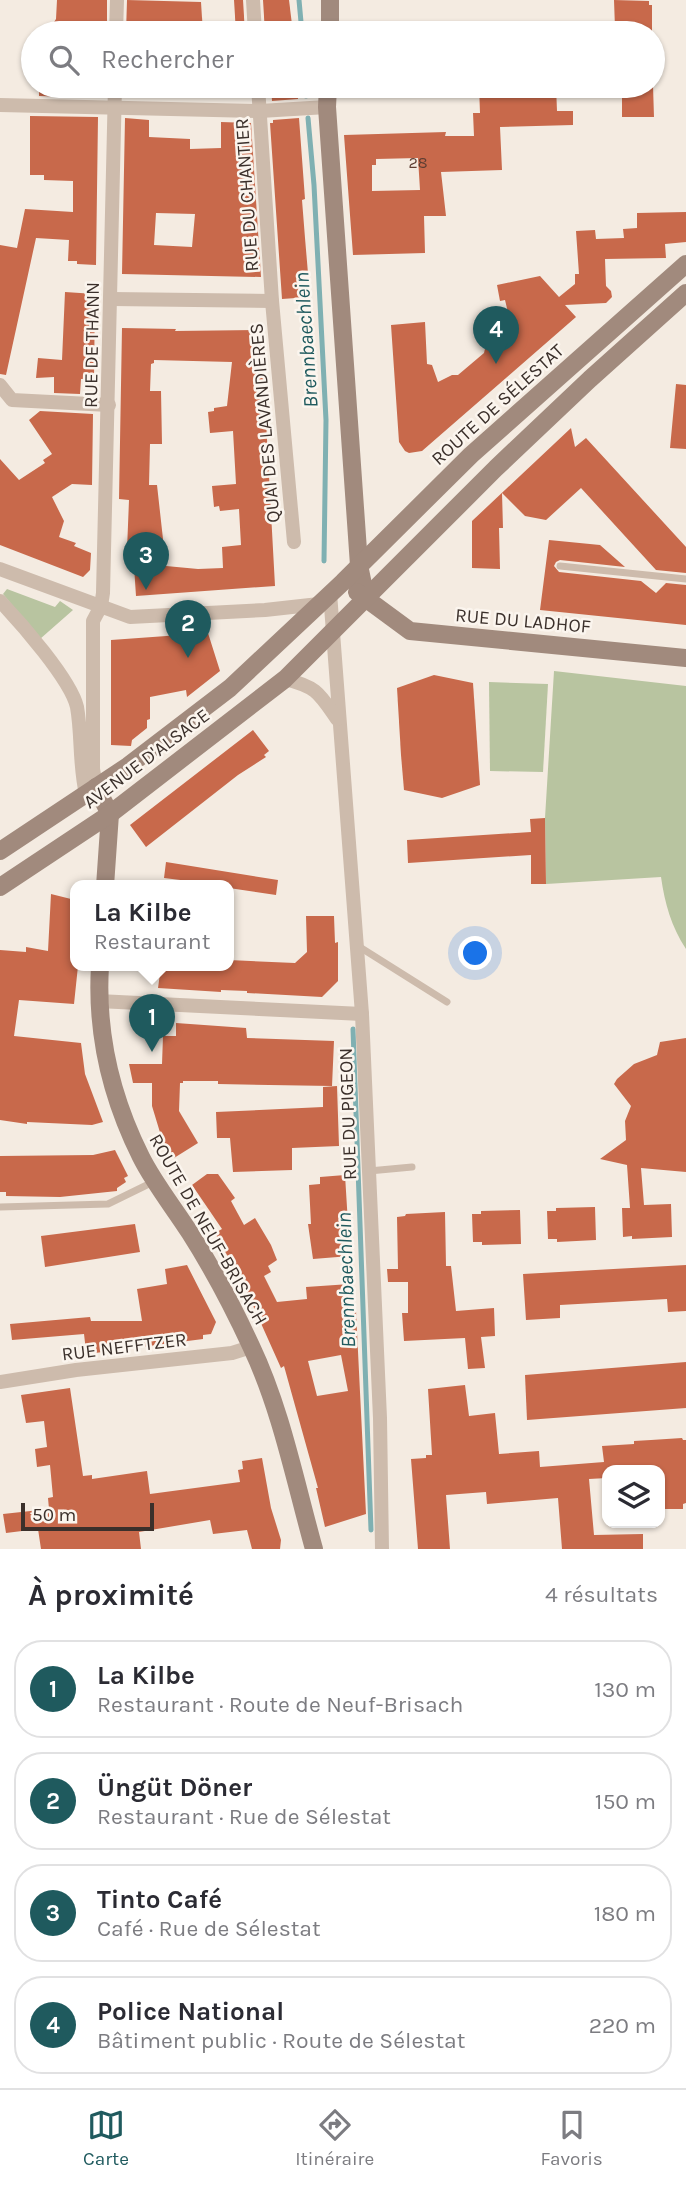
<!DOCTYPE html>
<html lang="fr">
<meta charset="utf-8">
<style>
:root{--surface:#fff;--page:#f2f2f3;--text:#2b2b33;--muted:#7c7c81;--line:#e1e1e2;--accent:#1f5a5e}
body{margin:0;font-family:Karla,sans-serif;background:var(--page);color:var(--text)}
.controls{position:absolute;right:21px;bottom:21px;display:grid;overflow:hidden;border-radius:14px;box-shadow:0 2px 5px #0004}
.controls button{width:63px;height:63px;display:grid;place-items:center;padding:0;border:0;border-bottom:2px solid var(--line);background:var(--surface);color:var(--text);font:35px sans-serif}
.scale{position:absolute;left:21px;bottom:18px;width:133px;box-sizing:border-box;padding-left:7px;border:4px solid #3b302b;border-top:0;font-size:19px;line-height:24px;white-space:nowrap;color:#3b302b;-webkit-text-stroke:5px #fbf5ee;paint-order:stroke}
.you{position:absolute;left:476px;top:954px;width:24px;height:24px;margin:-18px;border:5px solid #fff;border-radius:50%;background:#1a73e8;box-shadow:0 0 0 10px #1a73e833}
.badge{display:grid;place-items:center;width:46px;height:46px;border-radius:50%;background:var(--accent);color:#fff;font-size:23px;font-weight:700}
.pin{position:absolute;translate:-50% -58px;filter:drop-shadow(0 2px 4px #0008)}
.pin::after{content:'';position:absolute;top:37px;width:24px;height:21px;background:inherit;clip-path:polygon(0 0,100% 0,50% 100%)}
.popup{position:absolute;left:70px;top:880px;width:164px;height:91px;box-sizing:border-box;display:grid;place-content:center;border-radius:14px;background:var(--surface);filter:drop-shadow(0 2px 5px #0005);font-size:23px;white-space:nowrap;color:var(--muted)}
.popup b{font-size:26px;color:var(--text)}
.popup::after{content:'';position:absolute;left:50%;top:100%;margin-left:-14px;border:14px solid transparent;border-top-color:var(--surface)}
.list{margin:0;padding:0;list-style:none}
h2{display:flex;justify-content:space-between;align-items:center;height:91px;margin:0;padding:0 28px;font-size:30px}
h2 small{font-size:23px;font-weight:400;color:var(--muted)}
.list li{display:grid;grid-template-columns:46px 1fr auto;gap:21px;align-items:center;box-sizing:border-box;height:98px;margin:0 14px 14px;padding:0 14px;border:2px solid var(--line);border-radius:28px}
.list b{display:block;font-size:26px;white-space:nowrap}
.list p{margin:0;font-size:23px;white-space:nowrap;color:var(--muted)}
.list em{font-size:23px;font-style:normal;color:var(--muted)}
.icon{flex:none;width:38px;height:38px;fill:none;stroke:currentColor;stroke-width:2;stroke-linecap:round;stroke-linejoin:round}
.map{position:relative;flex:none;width:686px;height:1549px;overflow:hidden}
.search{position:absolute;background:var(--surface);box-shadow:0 2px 5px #0004;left:21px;right:21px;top:21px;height:77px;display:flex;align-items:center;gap:18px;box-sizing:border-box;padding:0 24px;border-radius:38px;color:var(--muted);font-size:26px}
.sheet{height:539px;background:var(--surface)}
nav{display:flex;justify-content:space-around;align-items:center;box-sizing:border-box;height:98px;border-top:2px solid var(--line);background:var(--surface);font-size:19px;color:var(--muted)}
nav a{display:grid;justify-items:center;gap:4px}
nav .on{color:var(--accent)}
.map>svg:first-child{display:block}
.green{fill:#b8c4a0}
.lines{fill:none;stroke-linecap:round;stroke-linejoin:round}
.stream{stroke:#7fb0b2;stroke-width:5}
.building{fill:#c8694b;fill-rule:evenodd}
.lane{stroke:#cdbbac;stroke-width:7}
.street{stroke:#cdbbac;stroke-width:14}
.secondary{stroke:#a18a7d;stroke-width:18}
.labels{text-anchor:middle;stroke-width:5;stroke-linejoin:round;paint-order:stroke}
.number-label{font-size:16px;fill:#5e3e33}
.street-label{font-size:19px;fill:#3b302b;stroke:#fbf5ee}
.water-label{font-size:21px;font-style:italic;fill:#1f5a5e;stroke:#fbf5ee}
</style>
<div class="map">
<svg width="686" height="1549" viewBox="0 0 686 1549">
<rect width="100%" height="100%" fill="#f4ebe1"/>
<g class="green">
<path d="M7,589L55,607L60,601L73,610L40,639L3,594Z"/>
<path d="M554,671L686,686V949C671,926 665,904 661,877L546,884L545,818Z"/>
<path d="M489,682L548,684L543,772L490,771Z"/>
</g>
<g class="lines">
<g class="stream">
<path d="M299,0L302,33"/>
<path d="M306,86V96"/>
<path d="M308,118L314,185L326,420L324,561"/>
<path d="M353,1029L371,1530"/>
</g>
</g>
<g class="building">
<path d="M57,0H107V28H101V33H47L56,19Z"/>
<path d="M127,0L201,2L203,33H126Z"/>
<path d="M234,0H243L245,33H236Z"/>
<path d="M263,0H289L293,33H265Z"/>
<path d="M614,0L649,1V5H652V33H620V29L615,28Z"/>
<path d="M39,86H99V98L39,96Z"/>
<path d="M271,86H297L298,99L272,101Z"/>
<path d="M479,86H556L557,111H573V125L500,127L502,170L441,172L446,216H424L425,253L353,255L344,135L446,132L445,136H474L473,113H480ZM418,158L420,190L372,191V165H376V159Z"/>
<path d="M622,86H653L654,117H622Z"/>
<path d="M30,116L98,117L96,265L77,264V261H68L69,240L36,238L6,375L0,374V245L17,248L25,209L73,212V181L44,180V175H30Z"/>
<path d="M125,118L149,120V137L190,139V149L221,148V122L251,123L261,277L122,274ZM156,213L195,214L192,247L154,245Z"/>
<path d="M299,118L305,199L302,200L305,238L310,297L282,299L270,123H273V120Z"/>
<path d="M686,212V242L665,244L666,258L605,259L606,286L611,291L612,297L606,303L565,305L576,317L422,451L409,453L405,451L399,442L391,325L425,322L427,364L432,365L438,382L452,375H458L484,353L487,340L497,341L512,329L505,300L500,301L497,285L540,276L559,297L575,284V274H579L576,231L595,230L596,239L624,238L623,229L637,228V213Z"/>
<path d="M65,292L95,294L94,379H81L80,394L54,393V377L36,378L38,358L62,360Z"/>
<path d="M122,328L176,329L175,331L261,330L275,586L136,596L133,551L127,550L129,500L119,499ZM154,360L232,362L227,406L214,408V411L208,412L210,433L233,431L236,484L212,486L214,507L219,506L220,511L239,509L241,545L222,547L223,568L198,569L166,566L157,485H149L150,444H162L161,391H150L151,364L154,363Z"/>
<path d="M676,384L686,385V449L670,448Z"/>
<path d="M40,411L93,414L92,485L72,484L52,497L64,521L59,537L76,543L74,546L91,553L90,570L83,577L0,545V459L19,480L45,463L43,460L52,454L29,420Z"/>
<path d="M571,428L575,447L586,438L686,547V573L656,570L581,488L546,520L525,516L502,493L503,528H499L500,569L472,568V521Z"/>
<path d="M549,540L600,545L625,567L560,560L556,562L554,566L559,572L641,581L656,593L666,583L686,585V625L540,610Z"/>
<path d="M208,633L220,671L187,697L186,690L150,697V719L147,720V728L132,740L131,746L111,745V640Z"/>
<path d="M434,675L473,683L480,785L442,798L404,790L401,755L397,688Z"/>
<path d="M253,730L269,751L264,755L266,757L238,775L146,847L130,825Z"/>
<path d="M545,818L546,884H531V855L408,863L407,840L531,832L530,819Z"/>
<path d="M166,862L278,880L276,895L229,888V886L164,878Z"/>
<path d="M51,894L75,900V966H78L74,1004L19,1000L14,1036L81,1043L85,1074L103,1122L92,1125L27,1122V1124L0,1120V950L26,952V947L48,951Z"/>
<path d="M306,916H334L335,943L338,942V981L322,997L247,993V991L221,990V992L158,988L161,966H229V960L295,963L307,952Z"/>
<path d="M176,1023L246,1028L247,1038L334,1041L332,1086L218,1084V1081H183V1083H180L179,1111L198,1143L174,1158L162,1139L152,1106V1083H133L129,1064H162L163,1036H176Z"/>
<path d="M686,1038V1172L641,1168L644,1205L671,1204L672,1237L632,1239V1236L623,1237L622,1208H630L627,1165L600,1159L626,1140L625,1121L631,1106L614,1084L617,1079L634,1064L657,1055L660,1042Z"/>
<path d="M337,1086L339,1146L292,1148V1170L233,1172L230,1138H217L216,1112L323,1107V1087Z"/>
<path d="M115,1150L128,1176L124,1178L126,1182L117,1188V1191L60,1197L6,1196V1192H0V1156L93,1155Z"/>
<path d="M207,1174H218L235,1198L231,1201L244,1225L255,1218L271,1245L277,1260L268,1266L271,1272L264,1276L277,1302L307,1299L306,1287L350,1284L353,1311H356L366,1514L325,1527L316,1488H318L284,1366L281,1368L246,1290L215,1233L222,1229L192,1185ZM341,1355L348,1391L317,1396L308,1361Z"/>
<path d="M345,1175L350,1256L313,1259L308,1224H311L309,1185L320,1184V1177Z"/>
<path d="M595,1207L596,1240L557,1242V1239H548L547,1211H556V1208Z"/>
<path d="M520,1210L521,1244L482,1245V1242H473L472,1214H481V1211Z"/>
<path d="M445,1212L446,1266H451L456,1311L494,1308L495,1336L481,1337L485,1368L468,1369L465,1338L404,1341L402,1313H408V1282H388L387,1269H398L397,1217L405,1216L406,1214Z"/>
<path d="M135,1224L140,1252L45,1267L41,1236Z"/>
<path d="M187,1265L216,1322L211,1334L203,1335V1339L95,1353L94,1350L86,1351L84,1334L12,1340L10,1324L90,1317L91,1321H142L137,1289L167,1284L165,1269Z"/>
<path d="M686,1265V1311L668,1312L667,1299L560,1305V1318L526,1320L523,1274Z"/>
<path d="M686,1362V1408L527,1420L525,1375Z"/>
<path d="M465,1385L469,1416L495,1413L499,1454L539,1451L540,1467L604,1462L602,1446L634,1444V1441L651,1440L682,1438L683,1440H686V1503L683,1504V1509H660V1470H607V1478L589,1479L594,1535L643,1534V1549H562L558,1498L487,1504L486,1492L446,1495L450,1549H418L411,1459L426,1458V1455H432L428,1389Z"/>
<path d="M70,1388L83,1476L92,1475V1479L147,1471L150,1494L240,1482L238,1470L243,1469L242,1461L262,1458L271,1508L281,1540L280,1549H252L247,1530L213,1534L210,1520L139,1532L141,1549H41L38,1529L6,1533L3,1514L49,1509L48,1498L53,1497L50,1465L37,1467L35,1449L47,1447L44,1421L26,1423L21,1395Z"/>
</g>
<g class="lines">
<g class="lane">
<path d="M560,566L686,579"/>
<path d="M358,946L447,1002"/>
<path d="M369,1171L412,1167"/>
<path d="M0,1207L108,1204L155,1181"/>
</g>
<g class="street">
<path d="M253,0L255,33"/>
<path d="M116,33L117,0"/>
<path d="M258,86L272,301L294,542"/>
<path d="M0,105L260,111L327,107"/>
<path d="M112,299L272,301"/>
<path d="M0,385L12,400L109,405"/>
<path d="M0,569L130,617L265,610L319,604"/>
<path d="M330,593L362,1014L380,1418L382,1549"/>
<path d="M0,601C20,622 71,680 77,707C82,735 79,765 86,794"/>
<path d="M285,679C317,687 319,693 337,719"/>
<path d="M96,787L93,769V621L101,606L103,593L115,86"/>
<path d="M98,1001L362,1014"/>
<path d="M0,1382L76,1370L232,1353L251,1347"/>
</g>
<g class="secondary">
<path d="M330,0V33"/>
<path d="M328,86L327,107L359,565L366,599"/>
<path d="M357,592L410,631L686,658"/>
<path d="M96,787L110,814L105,886"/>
<path d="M0,851L128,766L230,688L343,582L471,455L686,264"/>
<path d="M0,887L110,814L285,679L496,468L590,379L686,293"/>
<path d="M100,966C96,1032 111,1097 141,1157C154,1183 174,1208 190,1233C213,1269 233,1307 251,1346C281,1409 295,1481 314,1549"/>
</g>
</g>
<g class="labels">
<g class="number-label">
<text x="418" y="168">28</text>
</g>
<g class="street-label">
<text transform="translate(246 195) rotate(-94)" y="7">RUE DU CHANTIER</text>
<text transform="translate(91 345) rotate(-89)" y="7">RUE DE THANN</text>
<text transform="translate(497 404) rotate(-42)" y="7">ROUTE DE SÉLESTAT</text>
<text transform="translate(264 423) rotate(-95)" y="7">QUAI DES LAVANDIÈRES</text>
<text transform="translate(523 620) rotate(5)" y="7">RUE DU LADHOF</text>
<text transform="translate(146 758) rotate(-37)" y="7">AVENUE D'ALSACE</text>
<text transform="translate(347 1114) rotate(-92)" y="7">RUE DU PIGEON</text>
<text transform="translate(209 1229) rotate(60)" y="7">ROUTE DE NEUF-BRISACH</text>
<text transform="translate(124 1346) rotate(-7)" y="7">RUE NEFFTZER</text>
</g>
<g class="water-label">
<text transform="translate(306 340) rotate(-94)" y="7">Brennbaechlein</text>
<text transform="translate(346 1280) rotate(-92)" y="7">Brennbaechlein</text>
</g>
</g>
</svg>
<div class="controls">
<button><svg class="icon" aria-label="layers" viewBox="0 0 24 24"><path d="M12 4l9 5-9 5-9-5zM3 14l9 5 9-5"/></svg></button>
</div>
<div class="scale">50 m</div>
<div class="you"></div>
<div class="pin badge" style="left:152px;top:1052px">1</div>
<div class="popup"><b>La Kilbe</b>Restaurant</div>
<div class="pin badge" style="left:188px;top:658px">2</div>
<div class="pin badge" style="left:146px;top:590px">3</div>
<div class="pin badge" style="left:496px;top:364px">4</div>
<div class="search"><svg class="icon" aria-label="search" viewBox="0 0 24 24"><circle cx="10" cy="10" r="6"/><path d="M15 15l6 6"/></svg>Rechercher</div>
</div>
<section class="sheet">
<h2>À proximité<small>4 résultats</small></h2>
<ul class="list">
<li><span class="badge">1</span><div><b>La Kilbe</b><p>Restaurant · Route de Neuf-Brisach</p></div><em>130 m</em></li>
<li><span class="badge">2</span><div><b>Üngüt Döner</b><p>Restaurant · Rue de Sélestat</p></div><em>150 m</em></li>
<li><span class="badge">3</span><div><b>Tinto Café</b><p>Café · Rue de Sélestat</p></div><em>180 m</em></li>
<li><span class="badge">4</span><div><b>Police National</b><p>Bâtiment public · Route de Sélestat</p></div><em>220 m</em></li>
</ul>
</section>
<nav>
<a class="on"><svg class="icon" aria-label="map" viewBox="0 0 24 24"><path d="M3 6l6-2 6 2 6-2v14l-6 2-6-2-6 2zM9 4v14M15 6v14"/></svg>Carte</a>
<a><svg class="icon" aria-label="directions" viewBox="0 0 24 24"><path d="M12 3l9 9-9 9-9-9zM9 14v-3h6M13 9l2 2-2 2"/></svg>Itinéraire</a>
<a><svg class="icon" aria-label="saved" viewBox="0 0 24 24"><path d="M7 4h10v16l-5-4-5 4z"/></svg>Favoris</a>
</nav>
